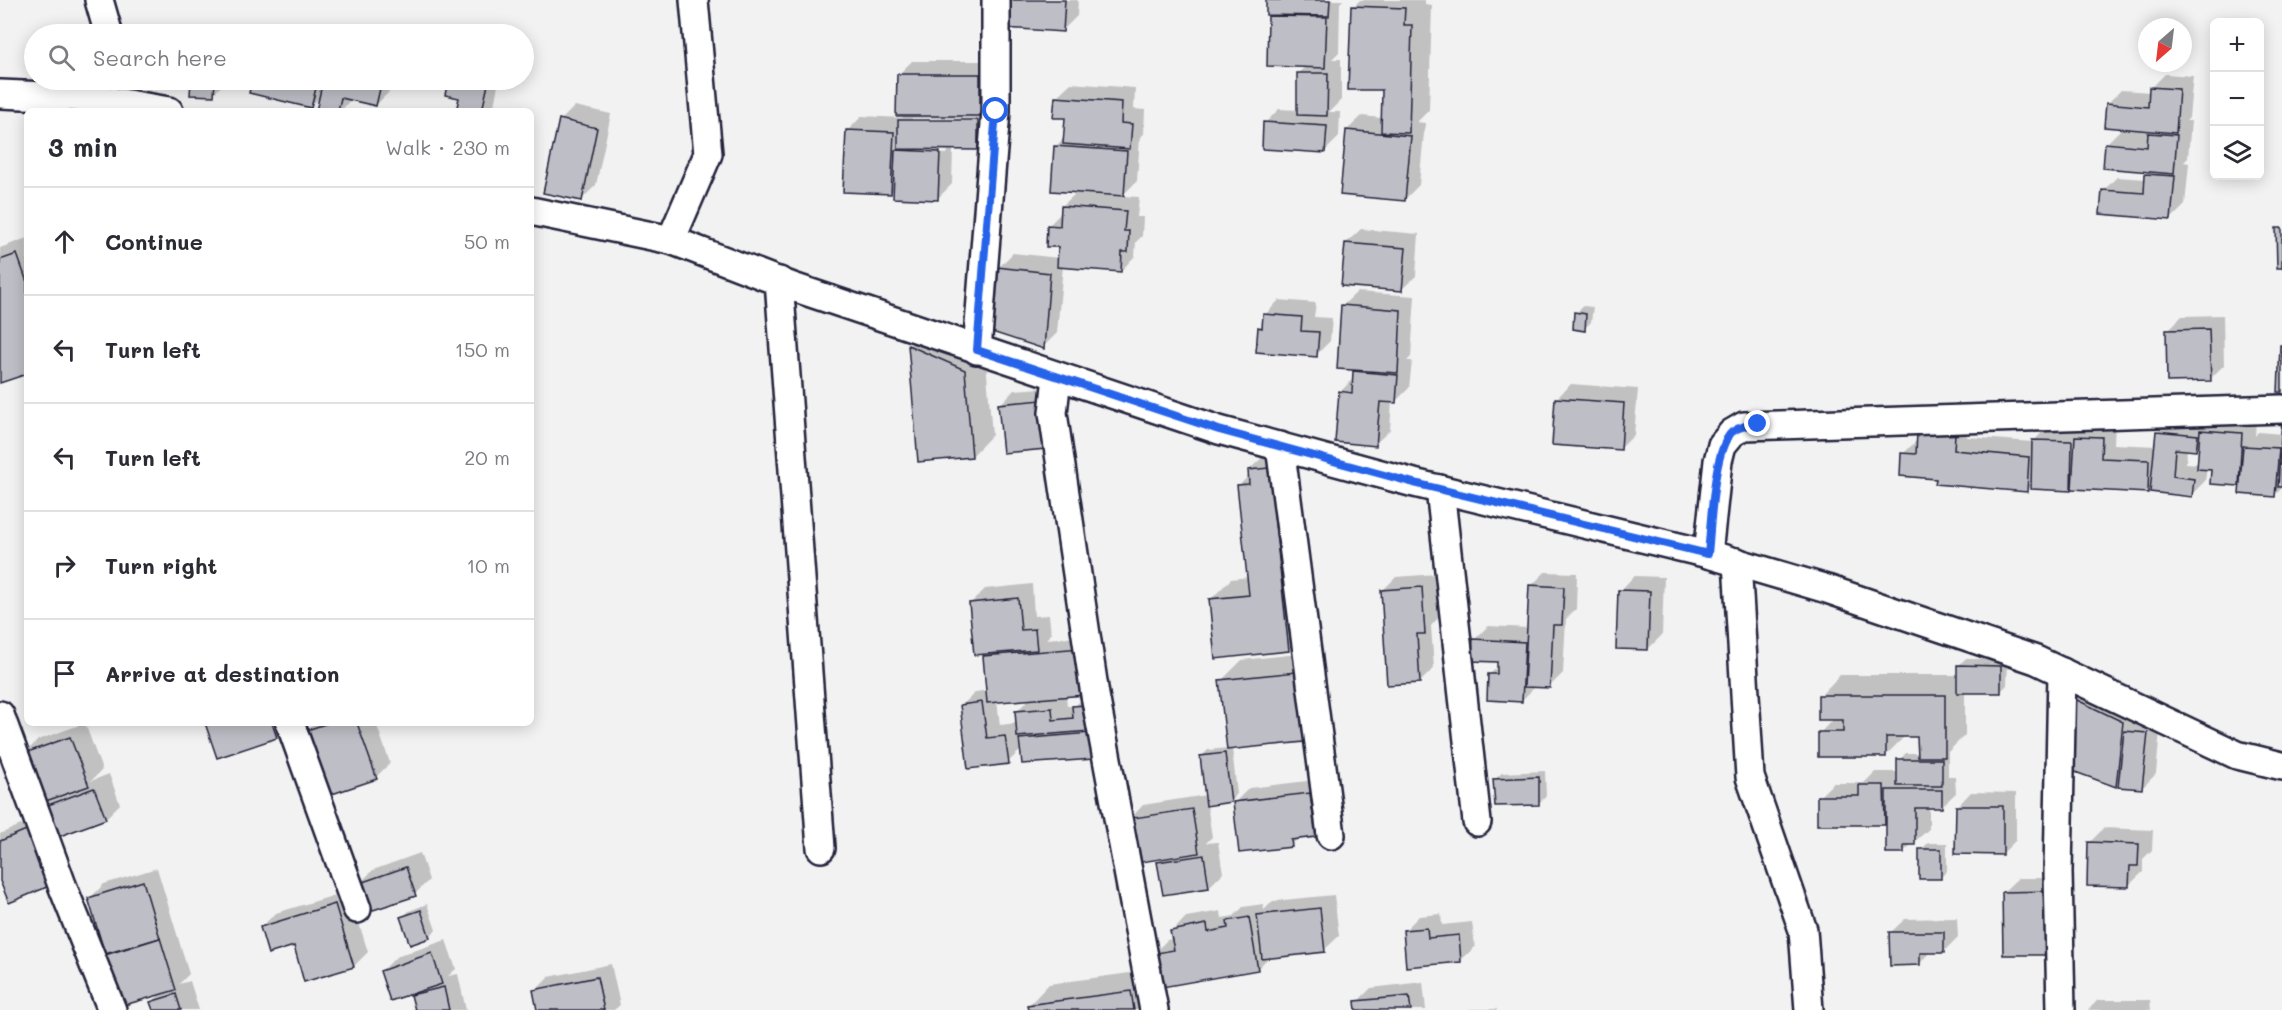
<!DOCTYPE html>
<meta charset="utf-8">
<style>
:root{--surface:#fff;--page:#f2f2f3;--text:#2b2b33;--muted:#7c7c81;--line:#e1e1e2}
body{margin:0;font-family:Mali,sans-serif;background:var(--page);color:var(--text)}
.controls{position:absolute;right:18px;top:18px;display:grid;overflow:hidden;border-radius:9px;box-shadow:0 3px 15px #0003}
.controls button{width:54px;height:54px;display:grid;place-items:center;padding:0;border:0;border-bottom:2px solid var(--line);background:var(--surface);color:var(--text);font:30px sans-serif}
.compass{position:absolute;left:2138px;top:18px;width:54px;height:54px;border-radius:50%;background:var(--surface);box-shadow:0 3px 15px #0003;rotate:208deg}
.stop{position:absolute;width:18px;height:18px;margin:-14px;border:4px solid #2563eb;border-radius:50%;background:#fff}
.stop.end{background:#2563eb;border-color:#fff;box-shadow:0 2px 6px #0008}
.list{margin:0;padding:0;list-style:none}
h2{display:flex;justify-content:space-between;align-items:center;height:78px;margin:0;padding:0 24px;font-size:26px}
h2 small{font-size:20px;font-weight:400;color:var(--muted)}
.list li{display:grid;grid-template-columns:39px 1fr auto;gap:18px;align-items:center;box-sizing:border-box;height:108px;padding:0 24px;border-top:2px solid var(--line)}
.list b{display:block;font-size:22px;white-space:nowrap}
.list em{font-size:20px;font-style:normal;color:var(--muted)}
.icon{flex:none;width:33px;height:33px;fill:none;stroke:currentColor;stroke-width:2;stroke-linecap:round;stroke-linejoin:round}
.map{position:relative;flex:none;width:2282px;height:1010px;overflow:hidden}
.search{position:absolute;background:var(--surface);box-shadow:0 3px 15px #0003;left:24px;top:24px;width:510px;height:66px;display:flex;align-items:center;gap:15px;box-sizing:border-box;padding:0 21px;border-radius:33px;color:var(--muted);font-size:22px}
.panel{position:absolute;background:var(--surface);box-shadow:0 3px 15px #0003;left:24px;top:108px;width:510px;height:618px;border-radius:9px}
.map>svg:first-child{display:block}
.shadow{fill:#0003;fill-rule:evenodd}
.building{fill:#bebec6;stroke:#22223b;stroke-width:1.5}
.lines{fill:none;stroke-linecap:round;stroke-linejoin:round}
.street-casing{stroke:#22223b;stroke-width:32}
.street{stroke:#fff;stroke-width:27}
.route{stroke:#2563eb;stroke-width:8}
</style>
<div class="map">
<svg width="2282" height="1010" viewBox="0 0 2282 1010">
<rect width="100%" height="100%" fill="#f2f2f3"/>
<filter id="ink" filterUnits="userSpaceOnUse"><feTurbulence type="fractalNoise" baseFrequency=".0167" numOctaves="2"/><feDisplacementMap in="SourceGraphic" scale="12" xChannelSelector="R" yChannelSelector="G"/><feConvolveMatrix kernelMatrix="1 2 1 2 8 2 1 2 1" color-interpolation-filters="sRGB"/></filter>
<g filter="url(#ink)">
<g class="shadow">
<path d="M1007,0H1078L1077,16L1062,31Z"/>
<path d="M1268,0H1343L1340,3L1339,52L1332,59H1341V100L1329,112H1340L1339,137L1325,151L1265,123L1279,109L1298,110L1299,73L1306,66L1270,16L1273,13Z"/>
<path d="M1360,0H1425V4L1432,5L1429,110L1417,122L1425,123L1419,185L1405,199L1347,130L1362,116L1382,118L1383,89L1353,7Z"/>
<path d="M278,21L335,34H265Z"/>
<path d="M209,27L251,29V34H201Z"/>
<path d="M146,28L155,34H140Z"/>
<path d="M347,30L366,34H342Z"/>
<path d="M912,61H994L992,134L978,148H953L952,184L937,199L895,188L890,193L848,130L862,116L902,118L906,114L898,75ZM912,118L986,119V122L912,121ZM908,148L948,151L947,154L908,151Z"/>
<path d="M2165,74L2193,76L2189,118L2186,121H2191L2188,158L2184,162L2189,163L2185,205L2171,219L2103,191L2117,177L2146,179V175L2151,170L2106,144L2123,127L2107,104L2121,90L2151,92V88Z"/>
<path d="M192,80H228L213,94L192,93Z"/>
<path d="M253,80H392L390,91L376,105L351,99L341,111H317L321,96L311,106L250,92Z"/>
<path d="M450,80H499L493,111H458L461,97L447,94Z"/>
<path d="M1071,83L1135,88L1134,109L1145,110L1144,134L1140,137L1137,181L1122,196L1139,197L1137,217H1143L1142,236L1136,242L1135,256L1121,271L1063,266L1057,333L1043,347L999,267L1013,253L1059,258L1060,245L1048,226L1062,212V206L1077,192L1055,147L1065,137L1066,117L1056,97Z"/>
<path d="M575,106L611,114L596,185L581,200L561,120Z"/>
<path d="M1361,229L1419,234L1416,276L1401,290L1346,243Z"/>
<path d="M27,238V372L0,382V248Z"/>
<path d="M1357,292L1415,296L1411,357L1407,361H1412L1409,388L1395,402L1392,401L1390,430L1375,444L1340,392L1355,377V372L1358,369L1342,306Z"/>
<path d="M1279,300L1316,303L1314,317L1332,318L1330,341L1316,355L1259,328L1264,323L1265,315Z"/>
<path d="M1583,306L1593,307L1591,322L1584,329L1576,313Z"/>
<path d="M2223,315L2224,365L2210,379L2168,330L2182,316Z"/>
<path d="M930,325L985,349L992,435L972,456L920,460L910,345Z"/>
<path d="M1571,384L1638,389L1634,435L1620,449L1557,398Z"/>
<path d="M1056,387L1060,434L1000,405L1014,390Z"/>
<path d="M2172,417L2256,419L2255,436L2258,432L2282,434V488L2275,495L2242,484L2212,482L2213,468H2207L2205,481L2191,495L2152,487L2147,492L2070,489L2032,484L2026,490L1937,478L1903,454L1917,440L1968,421L1967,437L2033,442L2047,427L2115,423L2114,444L2156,446L2158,431ZM2200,445L2199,464L2186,463L2187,449L2196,450Z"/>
<path d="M1270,450L1309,629L1288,650L1210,600L1231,579L1249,577L1239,486L1250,474L1249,470Z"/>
<path d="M1545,572L1577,573L1576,609L1566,619L1563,673L1549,687L1536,686L1522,700L1490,674L1499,666V661L1474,640L1488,626L1529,628L1531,586Z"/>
<path d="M1436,574L1438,618L1431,626L1434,668L1420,682L1382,591L1396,577Z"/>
<path d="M1634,576L1664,577L1662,635L1648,649L1620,591Z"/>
<path d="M1032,584L1034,616L1049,615L1051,634L1046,639L1095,635L1107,743L1022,749L1008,762L969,767L961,706L976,692L988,690L985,657L989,652L971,603L985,589ZM1088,693L1075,706H1067L1066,695ZM1030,698L1016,712L1017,723L1000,725L997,701Z"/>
<path d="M1317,652L1324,720L1303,741L1232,748L1237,794L1230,801L1207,804L1212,837L1206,843L1218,842L1223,873L1209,887L1159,862L1164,857L1129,820L1143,805L1206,795L1201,757L1208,750L1228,748L1221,681L1242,660Z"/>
<path d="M1965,659H2008L2007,685L2000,692L1965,691V735L1948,752V776H1955L1956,793L1941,807H1929V829L1903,852L1887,824L1819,823V797L1833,783H1864L1875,772H1899V760L1906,753H1919V735H1906L1885,756L1820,733L1834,718L1820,696L1840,675H1958V666Z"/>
<path d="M2090,686L2136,708L2135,722L2139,717L2161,720L2156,774L2142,788L2120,781L2115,786L2069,768L2076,700Z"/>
<path d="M85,723L102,770L91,781L109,774L120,804L106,818L55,837L0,877V834L44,815L41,808L52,798L24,754L38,740Z"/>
<path d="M207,723H289L276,736Z"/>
<path d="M314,723H376L390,763L376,777L305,732Z"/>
<path d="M1545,771L1546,796L1539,803L1495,779L1502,773Z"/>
<path d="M1324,779L1329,821L1315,836L1299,837L1291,846L1234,803L1249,788Z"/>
<path d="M1971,792L2016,793V840L2002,854L1957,807Z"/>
<path d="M2104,828L2153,830L2152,850L2143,859V872L2128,886L2090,842Z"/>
<path d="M1928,843H1947V871L1940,878L1921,850Z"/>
<path d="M420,853L429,880L415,894L359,884L373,870Z"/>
<path d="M157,868L189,974L179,984L190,981L199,1010H154L152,1002L162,992L122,1004L90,898L104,884Z"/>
<path d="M2018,878H2063V939L2003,892Z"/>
<path d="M349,891L368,952L354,966L261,927L276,913Z"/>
<path d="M1334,895L1339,936L1324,950L1270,956L1258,968L1158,986L1153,954L1167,940L1173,939L1172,932L1186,917L1221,911L1222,918L1234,916L1243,907L1263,904L1264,910L1273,901Z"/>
<path d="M427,904L436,930L429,937L402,918L409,911Z"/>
<path d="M1441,914L1442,925L1472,922L1475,947L1460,961L1404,931L1419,916Z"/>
<path d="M1957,918L1958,937L1944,951L1931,952L1919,964L1890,933L1905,919Z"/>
<path d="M446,940L456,969L448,976L458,974L466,1010H416L413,995L418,990L382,971L396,957Z"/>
<path d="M611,964L620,1005L614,1010H539L535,991L549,977Z"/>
<path d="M1152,970L1155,991L1139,1007L1165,1004L1166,1010H1029V1005L1049,984Z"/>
<path d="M1423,982L1426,1010H1358L1357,1002L1371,988Z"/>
<path d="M2098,1000H2150L2151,1010H2088Z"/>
<path d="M1470,1009H1497V1010H1469Z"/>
</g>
<g class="building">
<path d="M1006,0H1065L1063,32L1004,28Z"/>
<path d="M1266,0H1330L1329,16L1266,15Z"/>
<path d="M1351,6L1405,8L1404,25H1412L1409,133L1381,132L1382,90H1348Z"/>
<path d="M1268,16L1327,17L1325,68L1267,66Z"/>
<path d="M1297,73H1328L1327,116L1297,115Z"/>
<path d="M897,74H980V116H896Z"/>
<path d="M191,80H215L214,96L190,95Z"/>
<path d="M252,80H318L311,108L249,93Z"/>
<path d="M323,80H382L376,106L341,98L338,111H316Z"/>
<path d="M448,80H489L482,111H456L459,98L445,95Z"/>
<path d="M2149,87L2179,89L2176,133L2104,127L2106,103L2148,107Z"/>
<path d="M1055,97L1122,102L1121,123L1132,124L1130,149L1063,144L1065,118H1053Z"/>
<path d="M559,119L597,128L582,201L543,193Z"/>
<path d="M898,120H978V150L898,149Z"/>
<path d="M1263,122L1327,126L1325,153L1262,149Z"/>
<path d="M846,130L894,132L891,194L843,192Z"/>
<path d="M1346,130L1411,136L1405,201L1340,195Z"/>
<path d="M2148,133L2177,135L2174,174L2103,168L2105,143L2147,147Z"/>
<path d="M1054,146L1127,151L1124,196L1051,191Z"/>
<path d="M895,150L940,152L938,200L893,198Z"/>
<path d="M2145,174L2175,176L2171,220L2100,214L2102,190L2144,193Z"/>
<path d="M1061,206L1126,211L1124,231H1129L1128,252H1122L1121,272L1057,267L1058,247H1046L1047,225L1060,226Z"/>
<path d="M2276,228H2282V268H2277Z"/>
<path d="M1345,243L1406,248L1402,291L1341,286Z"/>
<path d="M17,254L27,282V374L0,383V260Z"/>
<path d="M997,267L1050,273L1044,349L989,331Z"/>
<path d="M1341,305L1401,310L1398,373L1337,369Z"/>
<path d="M1574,312L1586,314L1585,331L1573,329Z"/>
<path d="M1263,314L1302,317L1301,331L1319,332L1317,357L1256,352L1258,327L1262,328Z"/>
<path d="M2209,329L2211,381L2167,382L2166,330Z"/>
<path d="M908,345L965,370L972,457L918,462Z"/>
<path d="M2280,345H2282V392H2278Z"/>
<path d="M1353,371L1398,375L1396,403L1380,402L1376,446L1335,442L1339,391L1352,393Z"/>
<path d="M1555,398L1624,403L1621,450L1552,445Z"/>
<path d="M1042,400L1046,449L1003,453L998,404Z"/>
<path d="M2282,417V487H2278Z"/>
<path d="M2200,430L2242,433L2239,486L2210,484L2211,470L2197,469Z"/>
<path d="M1917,431L1955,434L1954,450L2029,457L2027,492L1935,484L1936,479L1900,476L1901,453L1916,454Z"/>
<path d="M2156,431L2198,435L2196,451L2175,449L2173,476L2194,479L2192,497L2150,492Z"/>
<path d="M2075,436L2102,437L2101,458L2149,460L2148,493L2072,489Z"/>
<path d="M2032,440L2072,441L2071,491L2031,489Z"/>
<path d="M2243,446L2279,448L2275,497L2239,494Z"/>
<path d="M1269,468L1289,651L1215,659L1209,599L1249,595L1237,485L1249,484L1248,470Z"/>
<path d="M1529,585L1564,587L1562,625H1553L1550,688L1524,687Z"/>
<path d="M1422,587L1425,634H1417L1420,683L1387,685L1381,590Z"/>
<path d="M1618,590L1650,591L1648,650L1616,649Z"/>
<path d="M1018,598L1021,630L1035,629L1037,650L974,655L969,603Z"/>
<path d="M1473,639L1525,642L1522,702L1487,700L1488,674H1497V662L1471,661Z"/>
<path d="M1081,648L1085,695L987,703L983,656Z"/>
<path d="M1957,665L2001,666V693H1957Z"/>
<path d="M1296,672L1304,742L1227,750L1219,680Z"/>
<path d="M1818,695H1945V757H1918L1917,737H1886V757H1818V732H1843V720H1818Z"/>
<path d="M2075,699L2123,722L2116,787L2067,769Z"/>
<path d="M982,702L987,738L1005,736L1009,764L968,769L960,705Z"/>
<path d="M1087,705L1090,731L1017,737L1015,711L1052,708L1053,720L1073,718L1072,706Z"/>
<path d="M205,723H272L277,738L217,758Z"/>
<path d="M328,723H357L377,779L326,796L304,731Z"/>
<path d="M2124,731L2148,733L2142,789L2118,787Z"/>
<path d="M1091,733L1094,759L1022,764L1019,739Z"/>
<path d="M70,737L89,786L40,803L22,754Z"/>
<path d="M1225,753L1231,802L1206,806L1200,756Z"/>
<rect x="1897" y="759" width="45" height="27"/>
<path d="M1539,777V805L1495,806L1493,779Z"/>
<path d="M1859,785H1884L1885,825H1817V796H1859Z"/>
<path d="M94,788L106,819L52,839L40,808Z"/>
<path d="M1886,790H1942V808H1915V845H1904V853H1886Z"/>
<path d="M1310,793L1316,837L1291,840L1292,847L1239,853L1233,802Z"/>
<path d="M1956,806H2003V855L1955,854Z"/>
<path d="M1192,809L1199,853L1135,863L1127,819Z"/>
<path d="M31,828L54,884L9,903L0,881V841Z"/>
<path d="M2088,842L2139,844L2138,866H2130L2129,887L2087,886Z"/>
<rect x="1919" y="849" width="22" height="30"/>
<path d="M1204,855L1209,888L1163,895L1157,862Z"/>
<path d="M406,867L416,896L367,912L357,884Z"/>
<path d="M143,881L160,938L105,954L88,898Z"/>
<path d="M2049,891V955H2003L2002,892Z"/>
<path d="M335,904L354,967L304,982L294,946L268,954L260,927Z"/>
<path d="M1320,908L1325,952L1262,959L1257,915Z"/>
<path d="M421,910L430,938L410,945L400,917Z"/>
<path d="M1249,917L1258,970L1157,988L1151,954L1174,950L1170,931L1207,924L1208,932L1228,928L1227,921Z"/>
<path d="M1427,928L1428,938L1459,935L1461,962L1406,967L1403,930Z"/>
<path d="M1889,932H1944V953H1920V965L1890,966Z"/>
<path d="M160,938L176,990L121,1006L105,955Z"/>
<path d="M432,953L442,984L390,1001L380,971Z"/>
<path d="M597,977L604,1010H537L533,990Z"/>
<path d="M444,987L449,1010H415L411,995Z"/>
<path d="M1131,991L1134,1010H1028L1027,1005Z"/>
<path d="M176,994L181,1010H153L150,1002Z"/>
<path d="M1409,996L1411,1010H1356L1355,1001Z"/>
</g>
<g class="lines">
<defs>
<g id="street">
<path d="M99,0L107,28L106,34"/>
<path d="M0,94L93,98L169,111"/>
<path d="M531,211L671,240L793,287L1219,430L1414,483L1708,554L1827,589L2036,660L2237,755L2282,766"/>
<path d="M671,240L708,154L694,0"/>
<path d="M779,281L821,848"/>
<path d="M977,350L996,111V0"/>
<path d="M1057,377L1053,413L1095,695L1154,1010"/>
<path d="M1280,446L1331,835"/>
<path d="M1440,489L1477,822"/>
<path d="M1708,554L1718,461L1722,445L1732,433L1744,426L2282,409"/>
<path d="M1737,562L1750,777L1803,930L1809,1010"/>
<path d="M0,715L62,885L112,1010"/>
<path d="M290,723L357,909"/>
<path d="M2061,1010L2058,872L2062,672"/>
</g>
</defs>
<use href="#street" class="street-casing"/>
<use href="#street" class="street"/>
</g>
</g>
<g class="lines" filter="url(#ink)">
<path class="route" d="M996,111L977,350L1219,430L1414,483L1708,554C1711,527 1713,449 1732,432C1740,426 1749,425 1758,424"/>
</g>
</svg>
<div class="controls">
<button>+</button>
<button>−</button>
<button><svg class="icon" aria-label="layers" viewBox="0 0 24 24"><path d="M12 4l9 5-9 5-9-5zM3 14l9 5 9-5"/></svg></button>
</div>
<svg class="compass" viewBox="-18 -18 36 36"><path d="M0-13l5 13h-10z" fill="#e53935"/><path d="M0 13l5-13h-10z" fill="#7c7c81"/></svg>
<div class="stop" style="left:996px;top:111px"></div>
<div class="stop end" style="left:1758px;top:424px"></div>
<div class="search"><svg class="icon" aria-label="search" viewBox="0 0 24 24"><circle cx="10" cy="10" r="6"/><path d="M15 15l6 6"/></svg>Search here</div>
<section class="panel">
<h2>3 min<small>Walk · 230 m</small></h2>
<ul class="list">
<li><svg class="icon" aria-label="ahead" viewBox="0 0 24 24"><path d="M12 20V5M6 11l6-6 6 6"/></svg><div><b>Continue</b></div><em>50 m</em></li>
<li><svg class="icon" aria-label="left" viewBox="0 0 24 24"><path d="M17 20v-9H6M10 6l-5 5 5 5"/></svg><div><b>Turn left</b></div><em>150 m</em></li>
<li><svg class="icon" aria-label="left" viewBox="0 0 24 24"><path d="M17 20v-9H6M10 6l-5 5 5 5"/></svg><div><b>Turn left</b></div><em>20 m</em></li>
<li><svg class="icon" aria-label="right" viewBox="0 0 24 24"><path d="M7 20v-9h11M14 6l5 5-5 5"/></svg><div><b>Turn right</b></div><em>10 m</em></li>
<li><svg class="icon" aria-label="arrive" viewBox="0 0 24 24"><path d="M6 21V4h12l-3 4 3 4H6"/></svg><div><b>Arrive at destination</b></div></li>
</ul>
</section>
</div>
